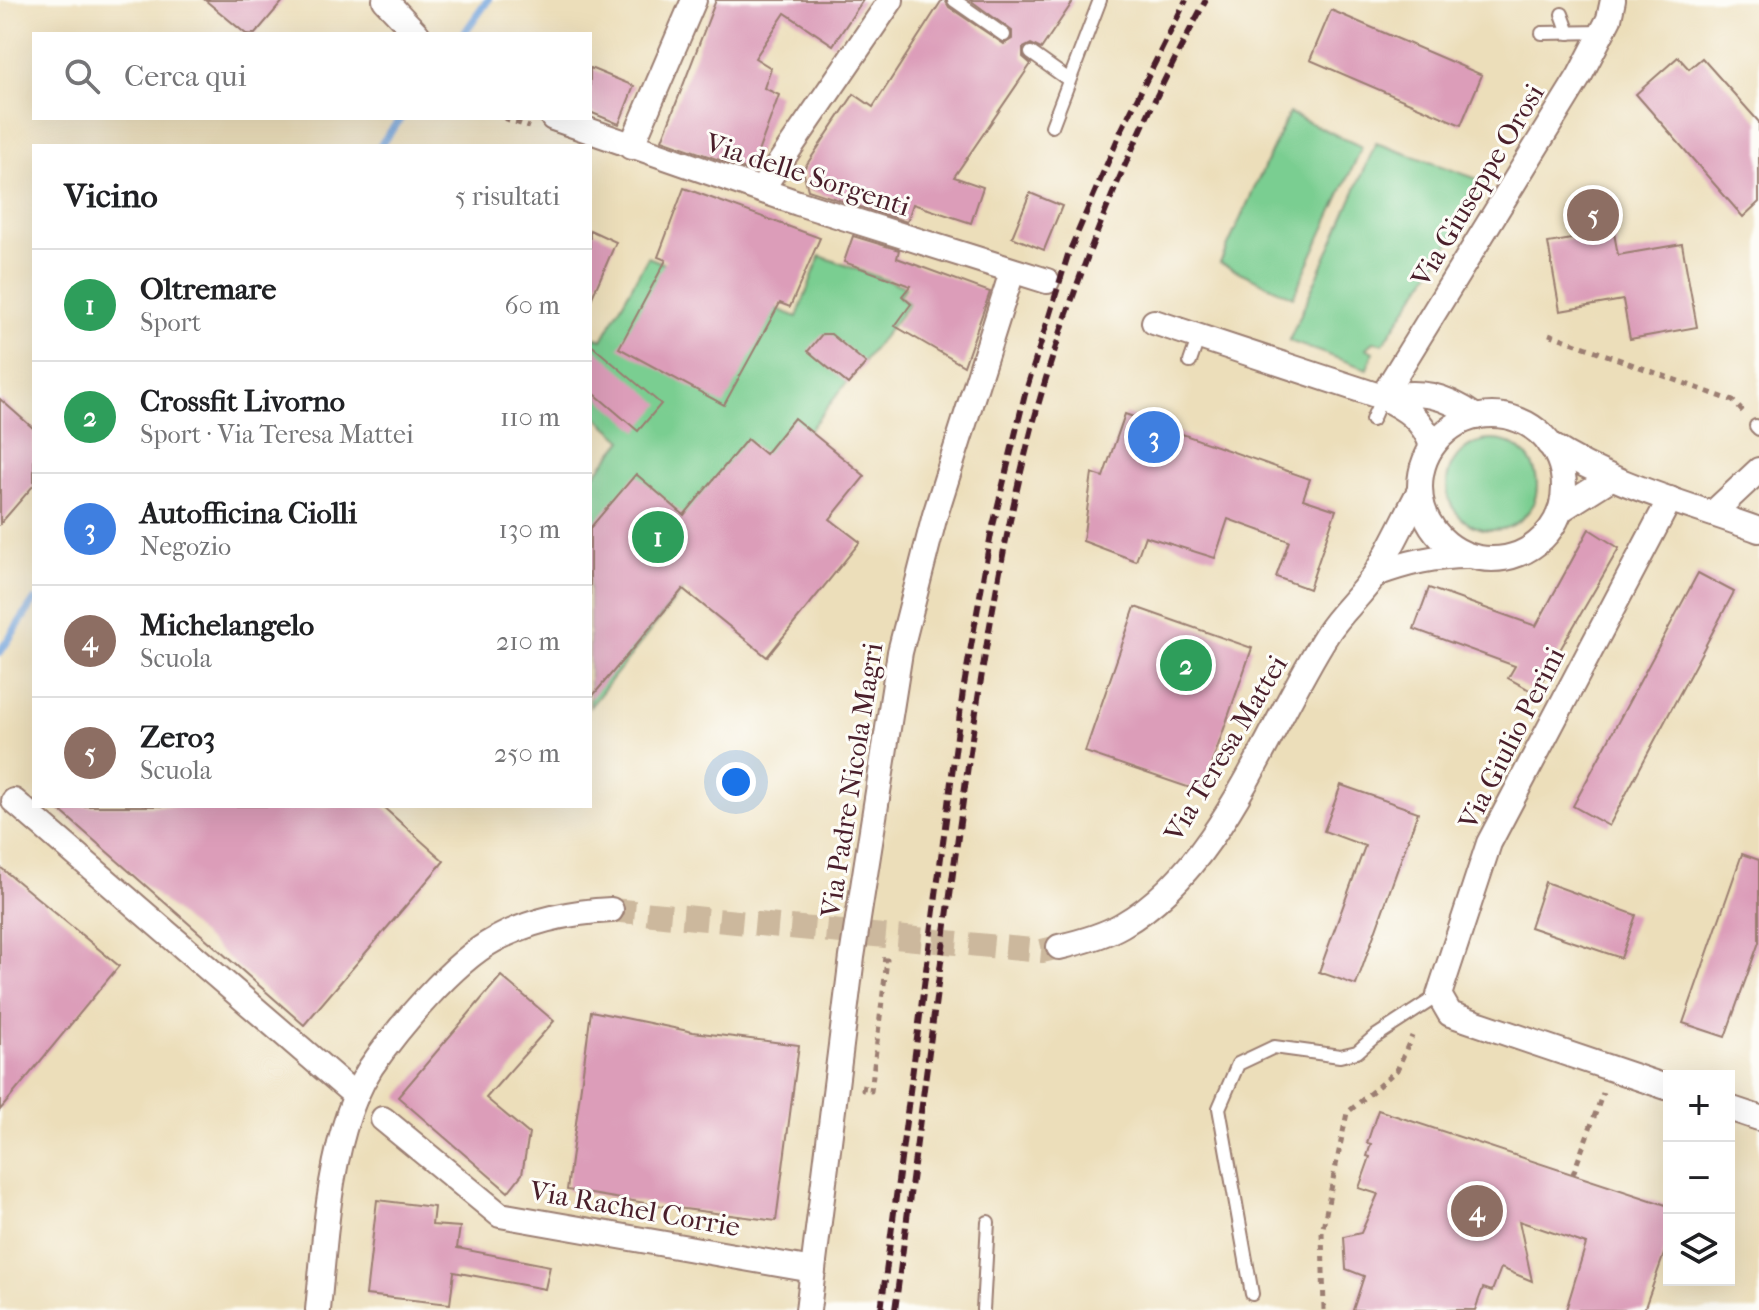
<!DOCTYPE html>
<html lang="it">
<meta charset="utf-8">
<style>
:root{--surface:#fff;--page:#f2f2f2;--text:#202124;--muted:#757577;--line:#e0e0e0;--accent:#111827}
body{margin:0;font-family:"IM FELL French Canon",serif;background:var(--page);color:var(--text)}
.controls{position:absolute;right:24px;bottom:24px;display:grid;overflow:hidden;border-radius:0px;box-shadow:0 8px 32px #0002}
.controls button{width:72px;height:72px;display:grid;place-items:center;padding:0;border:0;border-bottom:2px solid var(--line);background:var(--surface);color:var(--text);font:40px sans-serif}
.you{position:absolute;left:736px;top:782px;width:28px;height:28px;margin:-20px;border:6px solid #fff;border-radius:50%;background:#1a73e8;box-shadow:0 0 0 12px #1a73e833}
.badge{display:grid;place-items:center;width:52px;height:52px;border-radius:50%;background:var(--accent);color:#fff;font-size:26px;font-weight:700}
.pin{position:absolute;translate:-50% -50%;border:4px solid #fff;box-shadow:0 2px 8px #0006}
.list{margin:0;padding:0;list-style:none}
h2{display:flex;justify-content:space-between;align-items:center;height:104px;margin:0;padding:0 32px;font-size:34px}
h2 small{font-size:26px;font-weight:400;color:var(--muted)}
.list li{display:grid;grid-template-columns:52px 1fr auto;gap:24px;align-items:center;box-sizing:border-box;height:112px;padding:0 32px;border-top:2px solid var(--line)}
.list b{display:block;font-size:30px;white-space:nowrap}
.list p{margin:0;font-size:26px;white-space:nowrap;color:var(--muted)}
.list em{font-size:26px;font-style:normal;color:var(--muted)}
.icon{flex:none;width:44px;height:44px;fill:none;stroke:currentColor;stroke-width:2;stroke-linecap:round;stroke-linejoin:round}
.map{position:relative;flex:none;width:1759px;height:1310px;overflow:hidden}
.search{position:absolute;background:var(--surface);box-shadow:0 8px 32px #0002;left:32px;top:32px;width:560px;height:88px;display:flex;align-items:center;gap:20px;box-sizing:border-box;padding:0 28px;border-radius:0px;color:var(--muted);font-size:30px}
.panel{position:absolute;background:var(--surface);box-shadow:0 8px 32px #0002;left:32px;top:144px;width:560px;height:664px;border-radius:0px}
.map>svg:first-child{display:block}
.green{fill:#7ace91;stroke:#62765e;stroke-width:2}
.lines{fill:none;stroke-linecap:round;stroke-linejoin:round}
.stream{stroke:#71a3dc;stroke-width:8}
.building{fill:#dc9db9}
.street-tunnel{stroke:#ccb89d;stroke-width:24;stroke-dasharray:24 12;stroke-linecap:butt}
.lane-casing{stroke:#9b7e72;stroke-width:16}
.street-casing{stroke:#9b7e72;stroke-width:28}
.path{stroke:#9b7e72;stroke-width:5;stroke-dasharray:6 6;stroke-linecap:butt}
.lane{stroke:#fff;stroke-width:12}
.street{stroke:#fff;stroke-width:24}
.rail{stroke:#4a1f2b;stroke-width:6;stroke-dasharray:12 6;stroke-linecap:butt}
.labels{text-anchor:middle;stroke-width:6;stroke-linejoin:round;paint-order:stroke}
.street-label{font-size:28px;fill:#4a1f2b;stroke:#fdfcf7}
</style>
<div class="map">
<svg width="1759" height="1310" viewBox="0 0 1759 1310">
<rect width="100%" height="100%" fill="#fdfcf7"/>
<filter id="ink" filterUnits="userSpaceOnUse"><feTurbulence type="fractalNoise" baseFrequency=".0125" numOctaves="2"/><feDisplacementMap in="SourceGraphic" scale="16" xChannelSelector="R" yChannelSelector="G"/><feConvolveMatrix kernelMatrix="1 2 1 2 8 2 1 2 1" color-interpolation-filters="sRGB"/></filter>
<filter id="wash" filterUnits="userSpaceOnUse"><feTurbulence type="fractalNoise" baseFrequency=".006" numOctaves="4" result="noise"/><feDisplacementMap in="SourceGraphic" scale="32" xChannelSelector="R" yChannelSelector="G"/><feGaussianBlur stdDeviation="1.8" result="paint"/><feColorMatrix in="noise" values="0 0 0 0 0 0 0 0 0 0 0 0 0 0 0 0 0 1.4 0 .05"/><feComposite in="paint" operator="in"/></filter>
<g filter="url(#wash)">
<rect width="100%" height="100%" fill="#ecdeba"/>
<g class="green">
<path d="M1289,113L1362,147L1293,297L1220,263Z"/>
<path d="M1376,143L1489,183L1383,344L1374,341L1366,348L1373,352L1367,369L1289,341Z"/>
<path d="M820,256L906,287L899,296L909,304L590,707V480L623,440L590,411V335L602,340L648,257L797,317Z"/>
<circle cx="1492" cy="485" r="45"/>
</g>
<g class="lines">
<g class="stream">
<path d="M464,34L488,0"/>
<path d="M380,146L401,118"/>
<path d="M0,652L34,601"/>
</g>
</g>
<g id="blocks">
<g class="building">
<path d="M205,0H284L255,34H246Z"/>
<path d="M716,0H863L833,45L785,13L755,58L771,68L764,88L779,95L751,171L662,140Z"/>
<path d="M942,0H945L949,7L1004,44L1012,39V31L970,0H1074L1041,49L1031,44L1023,48V57L1031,64L954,177L983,187L971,223L913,204L907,222L808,190L803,170L854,94L873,107Z"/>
<path d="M1331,10L1482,75L1461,125L1310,60Z"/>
<path d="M1678,57L1689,69L1702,58L1759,122V202L1743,217L1636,94Z"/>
<path d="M590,68L634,86L619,124L590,112Z"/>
<path d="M684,188L820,238L790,307L780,303L724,405L619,348L666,260L658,257Z"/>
<path d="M1030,193L1062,206L1044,250L1012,237Z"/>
<path d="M1608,200L1618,255L1682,244L1697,327L1630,339L1623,300L1560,311L1548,243L1572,239L1567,208Z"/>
<path d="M590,230L616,242L590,302Z"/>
<path d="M853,236L899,250L897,258L990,292L964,366L895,326L911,304L902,296L910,286L844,262Z"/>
<path d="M822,334H831L866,363L848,384L808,351Z"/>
<path d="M590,344L661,404L638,431L590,390Z"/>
<path d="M0,399L34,429V485L0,524Z"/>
<path d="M1125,414L1310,479L1303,499L1336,510L1309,589L1276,577L1289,541L1228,519L1215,558L1145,536L1136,561L1083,541L1092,473L1103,477Z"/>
<path d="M794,418L865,476L830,519L860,542L767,657L683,589L590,699V528L636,474L684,515L747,439L765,454Z"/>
<path d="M1589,529L1619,548L1535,693L1508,678L1515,666L1414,629L1429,588L1536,626Z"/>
<path d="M1698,573L1734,592L1609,826L1573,806Z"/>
<path d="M1135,607L1252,648L1202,792L1085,752Z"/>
<path d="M1341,785L1418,812L1356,985L1319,972L1365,846L1324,831Z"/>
<path d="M55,806H382L444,861L304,1025Z"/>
<path d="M1742,854L1759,860V942L1725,1037L1683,1023Z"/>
<path d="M0,867L119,966L0,1110Z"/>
<path d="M1545,882L1636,915L1621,958L1530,927Z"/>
<path d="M501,976L554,1021L486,1098L529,1134L522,1174L508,1192L398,1097Z"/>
<path d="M591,1011L693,1032L799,1045L776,1221L669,1207L567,1190Z"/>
<path d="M1378,1110L1669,1206V1240L1644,1310H1566L1586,1244L1519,1221L1532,1281L1501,1268L1492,1291L1483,1288L1475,1310H1353L1364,1276L1346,1269L1344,1237L1361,1233L1378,1194L1359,1188L1370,1157L1367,1156L1371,1144L1367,1143Z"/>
<path d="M377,1200L434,1207L432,1225L460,1227L457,1248L550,1266L545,1289L454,1272L450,1304L366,1295Z"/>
</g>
</g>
</g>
<g filter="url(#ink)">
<use href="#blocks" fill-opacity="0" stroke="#9b7e72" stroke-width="2"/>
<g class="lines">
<path class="street-tunnel" d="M611,910L1042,951L1059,947"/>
<defs>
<g id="lane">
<path d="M954,0L1004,35"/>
<path d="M1562,14L1569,33"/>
<path d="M1542,33L1603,32"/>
<path d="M1031,53L1069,80"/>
<path d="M1052,126L1100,0"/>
<path d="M1190,362L1199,336"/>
<path d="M1372,420L1382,397"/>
<path d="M1756,426L1759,429"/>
<path d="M1252,1294L1219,1108L1238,1064L1274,1047L1340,1056L1357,1052L1373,1038L1439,995"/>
<path d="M983,1310L988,1222"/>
</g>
<g id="street">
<path d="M385,0L417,34"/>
<path d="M553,118L798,203L1047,281"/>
<path d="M631,147L694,0"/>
<path d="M761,190L891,0"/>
<path d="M1154,322L1382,397C1406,409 1423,419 1432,446"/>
<path d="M1382,397L1580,75L1609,19L1613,0"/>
<path d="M1382,397C1420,390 1444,394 1476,417"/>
<circle cx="1492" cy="487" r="72"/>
<path d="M1549,444C1613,486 1688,504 1759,530"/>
<path d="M1562,509L1611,478"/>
<path d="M1713,513L1759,470"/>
<path d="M1376,574C1407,563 1434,556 1467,556"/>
<path d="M14,801L356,1096"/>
<path d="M1059,947C1081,942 1103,936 1122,925C1221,869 1268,726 1327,634C1341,612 1362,595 1376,573C1392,547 1405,518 1419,492"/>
<path d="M1669,1088L1450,1014L1439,995L1489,843L1670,499"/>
<path d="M1729,1108L1759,1118"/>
<path d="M383,1119L500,1215L813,1270"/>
<path d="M318,1310C324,1250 327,1187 344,1129C350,1108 359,1086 371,1067C398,1028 453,962 494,940C531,920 570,912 611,910"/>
<path d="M808,1310L852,957L900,652L935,515L1012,272"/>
</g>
</defs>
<use href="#lane" class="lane-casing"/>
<use href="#street" class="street-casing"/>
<g class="path">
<path d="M504,118L529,127"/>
<path d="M1549,334L1733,401L1744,413"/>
<path d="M864,1085L863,1090L871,1091L887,960L877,959"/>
<path d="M1573,1174L1603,1093"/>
<path d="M1324,1310L1322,1232L1347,1113L1397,1070L1412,1036"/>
</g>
<use href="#lane" class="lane"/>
<use href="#street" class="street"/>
<g class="rail">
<path d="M881,1310L963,691L991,534L1025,394L1068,255L1122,129L1186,0"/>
<path d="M895,1310C915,1157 935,1004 956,851C977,700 998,549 1039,402C1079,263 1137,127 1206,0"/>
</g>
</g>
</g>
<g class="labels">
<g class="street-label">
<text transform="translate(808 174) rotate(18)" y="10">Via delle Sorgenti</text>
<text transform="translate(1477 185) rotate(-59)" y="10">Via Giuseppe Orosi</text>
<text transform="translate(1511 738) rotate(-63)" y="10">Via Giulio Perini</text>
<text transform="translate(1225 748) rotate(-59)" y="10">Via Teresa Mattei</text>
<text transform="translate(851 780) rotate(-81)" y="10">Via Padre Nicola Magri</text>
<text transform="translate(635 1208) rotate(10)" y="10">Via Rachel Corrie</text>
</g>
</g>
</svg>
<div class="controls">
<button>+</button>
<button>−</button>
<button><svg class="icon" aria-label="layers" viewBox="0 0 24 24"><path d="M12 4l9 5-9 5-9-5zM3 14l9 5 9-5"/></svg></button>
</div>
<div class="you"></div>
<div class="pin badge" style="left:658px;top:537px;background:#2e9e5b">1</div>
<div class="pin badge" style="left:1186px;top:665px;background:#2e9e5b">2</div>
<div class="pin badge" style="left:1154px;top:437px;background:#3f7fe0">3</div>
<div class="pin badge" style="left:1477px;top:1211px;background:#8d6e63">4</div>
<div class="pin badge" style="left:1593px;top:215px;background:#8d6e63">5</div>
<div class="search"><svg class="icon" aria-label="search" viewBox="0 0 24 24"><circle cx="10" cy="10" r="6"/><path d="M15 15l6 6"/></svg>Cerca qui</div>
<section class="panel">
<h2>Vicino<small>5 risultati</small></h2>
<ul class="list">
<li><span class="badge" style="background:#2e9e5b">1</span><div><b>Oltremare</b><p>Sport</p></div><em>60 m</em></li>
<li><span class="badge" style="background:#2e9e5b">2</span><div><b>Crossfit Livorno</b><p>Sport · Via Teresa Mattei</p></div><em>110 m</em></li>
<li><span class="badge" style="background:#3f7fe0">3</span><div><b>Autofficina Ciolli</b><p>Negozio</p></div><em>130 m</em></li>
<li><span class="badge" style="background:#8d6e63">4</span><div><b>Michelangelo</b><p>Scuola</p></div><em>210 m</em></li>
<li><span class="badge" style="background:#8d6e63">5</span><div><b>Zero3</b><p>Scuola</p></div><em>250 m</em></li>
</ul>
</section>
</div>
